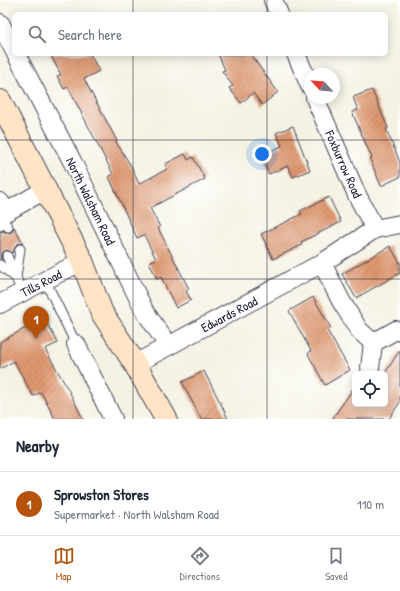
<!DOCTYPE html>
<meta charset="utf-8">
<style>
:root{--surface:#fff;--page:#f6f6f7;--text:#1f2937;--muted:#747a83;--line:#e0e1e3;--accent:#b45309}
body{margin:0;font-family:"Patrick Hand",sans-serif;background:var(--page);color:var(--text)}
.controls{position:absolute;right:12px;bottom:12px;display:grid;overflow:hidden;border-radius:6px;box-shadow:0 2px 10px #0003}
.controls button{width:36px;height:36px;display:grid;place-items:center;padding:0;border:0;border-bottom:1px solid var(--line);background:var(--surface);color:var(--text);font:20px sans-serif}
.compass{position:absolute;left:304px;top:68px;width:36px;height:36px;border-radius:50%;background:var(--surface);box-shadow:0 2px 10px #0003;rotate:296deg}
.you{position:absolute;left:262px;top:154px;width:14px;height:14px;margin:-10px;border:3px solid #fff;border-radius:50%;background:#1a73e8;box-shadow:0 0 0 6px #1a73e833}
.badge{display:grid;place-items:center;width:26px;height:26px;border-radius:50%;background:var(--accent);color:#fff;font-size:13px;font-weight:700}
.pin{position:absolute;translate:-50% -33px;filter:drop-shadow(0 1px 2px #0008)}
.pin::after{content:'';position:absolute;top:21px;width:14px;height:12px;background:inherit;clip-path:polygon(0 0,100% 0,50% 100%)}
.list{margin:0;padding:0;list-style:none}
h2{display:flex;justify-content:space-between;align-items:center;height:52px;margin:0;padding:0 16px;font-size:17px}
h2 small{font-size:13px;font-weight:400;color:var(--muted)}
.list li{display:grid;grid-template-columns:26px 1fr auto;gap:12px;align-items:center;box-sizing:border-box;height:64px;padding:0 16px;border-top:1px solid var(--line)}
.list b{display:block;font-size:15px;white-space:nowrap}
.list p{margin:0;font-size:13px;white-space:nowrap;color:var(--muted)}
.list em{font-size:13px;font-style:normal;color:var(--muted)}
.icon{flex:none;width:22px;height:22px;fill:none;stroke:currentColor;stroke-width:2;stroke-linecap:round;stroke-linejoin:round}
.map{position:relative;flex:none;width:400px;height:419px;overflow:hidden}
.search{position:absolute;background:var(--surface);box-shadow:0 2px 10px #0003;left:12px;right:12px;top:12px;height:44px;display:flex;align-items:center;gap:10px;box-sizing:border-box;padding:0 14px;border-radius:6px;color:var(--muted);font-size:15px}
.sheet{height:116px;background:var(--surface)}
nav{display:flex;justify-content:space-around;align-items:center;box-sizing:border-box;height:56px;border-top:1px solid var(--line);background:var(--surface);font-size:11px;color:var(--muted)}
nav a{display:grid;justify-items:center;gap:2px}
nav .on{color:var(--accent)}
.map>svg:first-child{display:block}
.building{fill:url(#building-hatch)}
.lines{fill:none;stroke-linecap:round;stroke-linejoin:round}
.service-casing{stroke:#424154;stroke-width:11}
.minor-casing{stroke:#424154;stroke-width:20}
.secondary-casing{stroke:#424154;stroke-width:24}
.service{stroke:#fff;stroke-width:9}
.minor{stroke:#fff;stroke-width:18}
.secondary{stroke:#ffe4c6;stroke-width:22}
.grid{fill:none;stroke:#22223b;stroke-width:1;stroke-opacity:0.55}
.labels{text-anchor:middle;stroke-width:3.5;stroke-linejoin:round;paint-order:stroke}
.street-label{font-size:13px;fill:#22223b;stroke:#fff}
</style>
<div class="map">
<svg width="400" height="419" viewBox="0 0 400 419">
<defs>
<pattern id="building-hatch" width="6" height="6" patternUnits="userSpaceOnUse"><rect width="6" height="6" fill="#df9870"/><path d="M-1 1l2-2M0 6l6-6M5 7l2-2" fill="none" stroke="#b47c5d"/></pattern>
</defs>
<rect width="100%" height="100%" fill="#fff"/>
<filter id="ink" filterUnits="userSpaceOnUse"><feTurbulence type="fractalNoise" baseFrequency=".025" numOctaves="2"/><feDisplacementMap in="SourceGraphic" scale="8" xChannelSelector="R" yChannelSelector="G"/><feConvolveMatrix kernelMatrix="1 2 1 2 8 2 1 2 1" color-interpolation-filters="sRGB"/></filter>
<filter id="wash" filterUnits="userSpaceOnUse"><feTurbulence type="fractalNoise" baseFrequency=".012" numOctaves="4" result="noise"/><feDisplacementMap in="SourceGraphic" scale="16" xChannelSelector="R" yChannelSelector="G"/><feGaussianBlur stdDeviation="0.9" result="paint"/><feColorMatrix in="noise" values="0 0 0 0 0 0 0 0 0 0 0 0 0 0 0 0 0 1.4 0 .05"/><feComposite in="paint" operator="in"/></filter>
<g filter="url(#wash)">
<rect width="100%" height="100%" fill="#f4f2e2"/>
<g id="blocks">
<g class="building">
<path d="M50,54H90L99,71L84,79L117,141L116,142L131,166L139,184L167,169L165,164L185,154L188,160L193,157L205,179L150,208L160,227L158,228L189,289L186,291L191,300L176,308L161,277L157,279L149,262L156,259L144,235L137,238L109,177L113,174L68,87L64,89L57,76L61,75Z"/>
<path d="M218,54H250L278,92L262,105L253,93L241,103L229,88L233,86L222,71L225,70Z"/>
<path d="M372,90L388,128L386,129L400,162V177L381,186L370,159L372,158L352,112L358,110L353,97Z"/>
<path d="M293,126L310,170L293,177L288,166L269,174L261,155L282,146L276,133Z"/>
<path d="M329,197L341,222L301,242L302,245L273,259L261,234L302,214L300,211Z"/>
<path d="M14,227L23,244L18,243L16,245L13,252L12,253L8,250L4,251L1,255L2,259H0V232L3,231L6,233H9L12,232Z"/>
<path d="M390,246L400,263V273L356,298L342,274Z"/>
<path d="M313,297L331,328L327,330L350,370L325,385L308,354L311,351L289,311Z"/>
<path d="M44,318L58,343L45,349L69,391L83,419H55L41,392L33,396L14,361L0,369V342Z"/>
<path d="M400,350V402L389,419H332L355,386V404H385V373Z"/>
<path d="M204,371L220,402L228,419H201L182,382Z"/>
</g>
</g>
</g>
<g filter="url(#ink)">
<use href="#blocks" fill-opacity="0" stroke="#424154" stroke-width="1"/>
<g class="lines">
<defs>
<g id="service">
<path d="M0,226L3,220L8,227"/>
<path d="M7,256L22,292"/>
<path d="M0,265L15,277"/>
<path d="M16,277L20,249"/>
<path d="M45,280L76,344"/>
</g>
<g id="minor">
<path d="M273,0L279,14"/>
<path d="M0,23L14,50"/>
<path d="M16,54L72,161L144,310L163,338L168,346"/>
<path d="M296,54L310,86"/>
<path d="M315,98L357,195L375,229"/>
<path d="M0,202L6,212L45,190"/>
<path d="M322,263L341,301L359,330L373,343L396,330"/>
<path d="M0,304L82,261"/>
<path d="M76,344L113,419"/>
<path d="M135,364L322,263L375,229L400,224"/>
<path d="M370,368L373,343"/>
</g>
<path id="secondary" d="M0,101L82,261L102,313L135,364L166,419"/>
</defs>
<use href="#service" class="service-casing"/>
<use href="#minor" class="minor-casing"/>
<use href="#secondary" class="secondary-casing"/>
<use href="#service" class="service"/>
<use href="#minor" class="minor"/>
<use href="#secondary" class="secondary"/>
</g>
</g>
<path class="grid" d="M133,0V14M267,0V14M133,54V419M267,54V419M0,140H400M0,279H400"/>
<g class="labels">
<g class="street-label">
<text transform="translate(344 164) rotate(66)" y="5">Foxburrow Road</text>
<text transform="translate(91 201) rotate(64)" y="5">North Walsham Road</text>
<text transform="translate(41 283) rotate(-27)" y="5">Tills Road</text>
<text transform="translate(229 314) rotate(-28)" y="5">Edwards Road</text>
</g>
</g>
</svg>
<div class="controls">
<button><svg class="icon" aria-label="locate" viewBox="0 0 24 24"><circle cx="12" cy="12" r="6"/><path d="M12 2v4M12 18v4M2 12h4M18 12h4"/></svg></button>
</div>
<svg class="compass" viewBox="-18 -18 36 36"><path d="M0-13l5 13h-10z" fill="#e53935"/><path d="M0 13l5-13h-10z" fill="#747a83"/></svg>
<div class="you"></div>
<div class="pin badge" style="left:36px;top:339px">1</div>
<div class="search"><svg class="icon" aria-label="search" viewBox="0 0 24 24"><circle cx="10" cy="10" r="6"/><path d="M15 15l6 6"/></svg>Search here</div>
</div>
<section class="sheet">
<h2>Nearby<small></small></h2>
<ul class="list">
<li><span class="badge">1</span><div><b>Sprowston Stores</b><p>Supermarket · North Walsham Road</p></div><em>110 m</em></li>
</ul>
</section>
<nav>
<a class="on"><svg class="icon" aria-label="map" viewBox="0 0 24 24"><path d="M3 6l6-2 6 2 6-2v14l-6 2-6-2-6 2zM9 4v14M15 6v14"/></svg>Map</a>
<a><svg class="icon" aria-label="directions" viewBox="0 0 24 24"><path d="M12 3l9 9-9 9-9-9zM9 14v-3h6M13 9l2 2-2 2"/></svg>Directions</a>
<a><svg class="icon" aria-label="saved" viewBox="0 0 24 24"><path d="M7 4h10v16l-5-4-5 4z"/></svg>Saved</a>
</nav>
